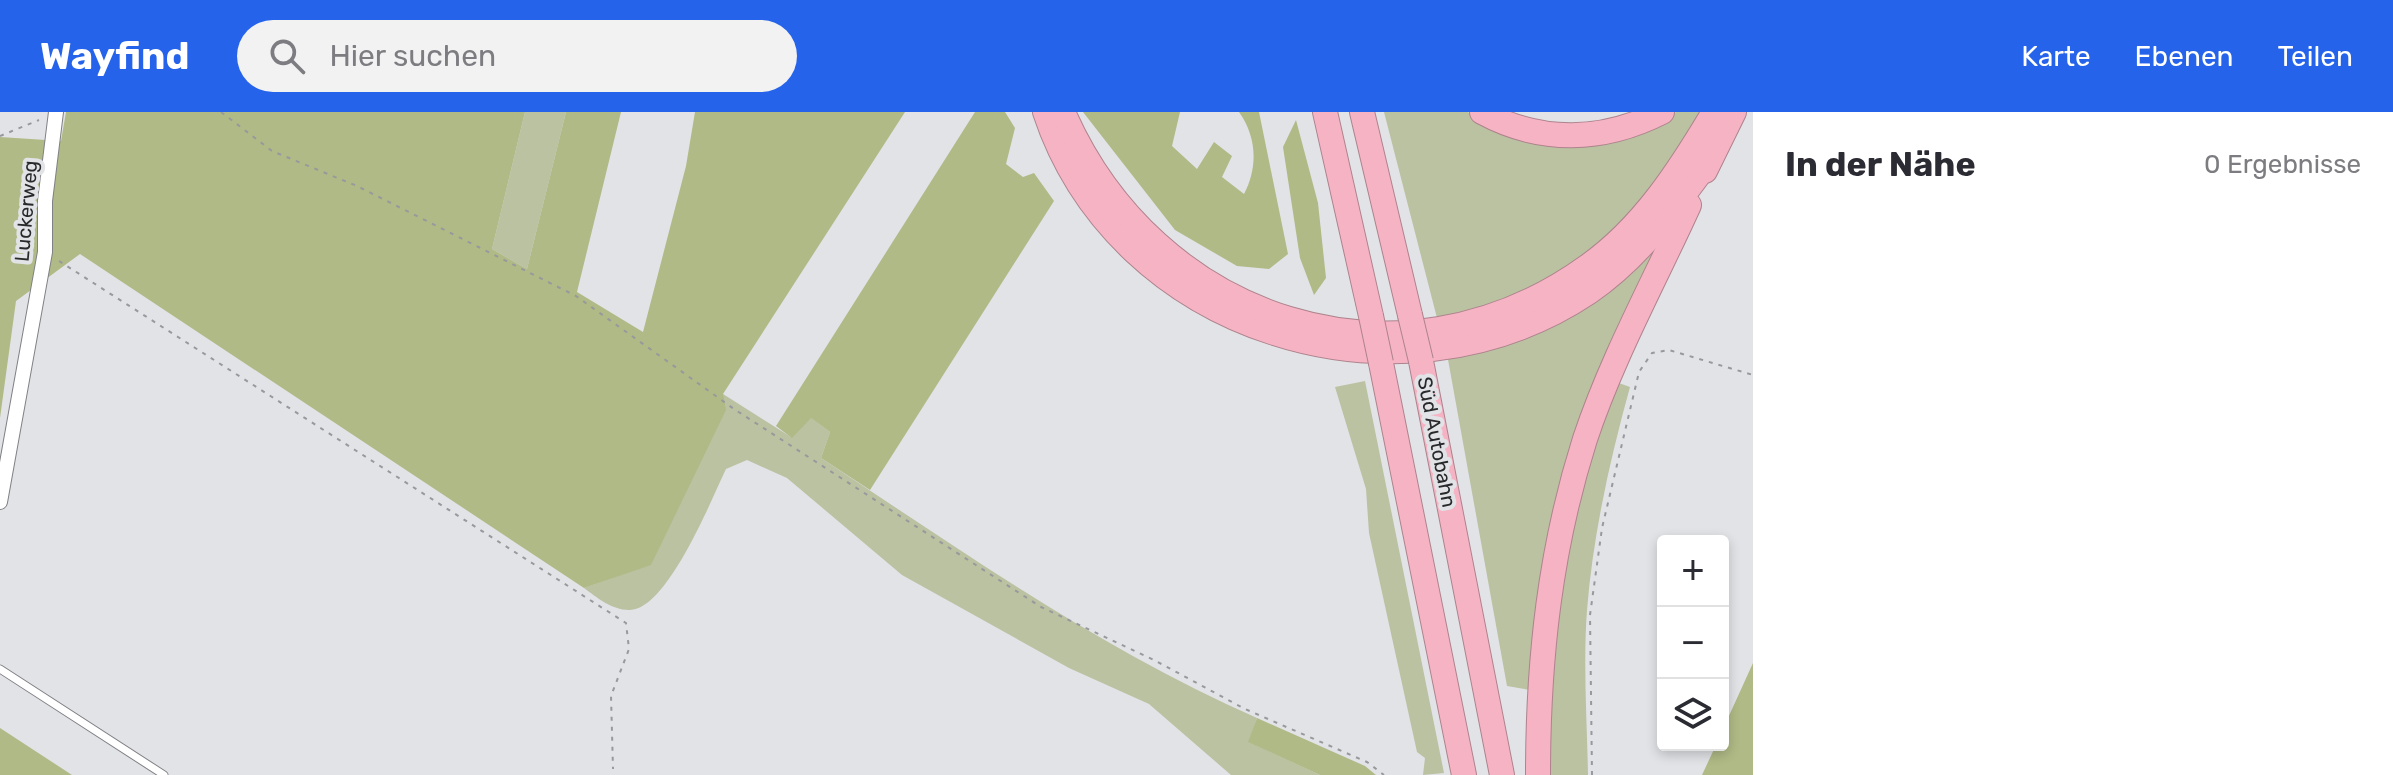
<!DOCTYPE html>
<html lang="de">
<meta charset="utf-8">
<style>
:root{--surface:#fff;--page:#f2f2f3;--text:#2b2b33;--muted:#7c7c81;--line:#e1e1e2;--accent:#2563eb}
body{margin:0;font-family:Rubik,sans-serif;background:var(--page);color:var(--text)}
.controls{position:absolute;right:24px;bottom:24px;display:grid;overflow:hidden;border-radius:8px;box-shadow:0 4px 12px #0003}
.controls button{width:72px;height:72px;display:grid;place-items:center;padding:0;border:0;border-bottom:2px solid var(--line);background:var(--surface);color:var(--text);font:40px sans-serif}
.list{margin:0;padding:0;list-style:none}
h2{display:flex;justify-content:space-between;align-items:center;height:104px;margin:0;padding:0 32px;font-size:34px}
h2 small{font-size:26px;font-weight:400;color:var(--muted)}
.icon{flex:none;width:44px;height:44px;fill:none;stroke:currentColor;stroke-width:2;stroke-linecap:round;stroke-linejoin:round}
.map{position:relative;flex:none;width:1753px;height:663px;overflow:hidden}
header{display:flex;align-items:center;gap:48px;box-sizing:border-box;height:112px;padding:0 40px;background:var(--accent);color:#fff}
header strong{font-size:38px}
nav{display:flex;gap:44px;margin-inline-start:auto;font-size:28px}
.search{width:560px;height:72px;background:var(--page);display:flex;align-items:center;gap:20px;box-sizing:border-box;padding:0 28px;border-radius:44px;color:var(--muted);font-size:30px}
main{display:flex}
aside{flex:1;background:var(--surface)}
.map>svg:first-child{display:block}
.green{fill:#bac2a1}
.forest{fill:#afba86}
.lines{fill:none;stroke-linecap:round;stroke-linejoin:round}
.service-casing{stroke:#808185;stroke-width:9}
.minor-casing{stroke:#808185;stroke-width:16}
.motorway-casing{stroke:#ae838d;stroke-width:26}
.path{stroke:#97999c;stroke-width:2;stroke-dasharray:4 6;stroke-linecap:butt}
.service{stroke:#fff;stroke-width:7}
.minor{stroke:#fff;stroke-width:14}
.motorway{stroke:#f6b3c3;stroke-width:24}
.motorway-bridge-casing{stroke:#ae838d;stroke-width:26;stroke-linecap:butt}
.motorway-bridge{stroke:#f6b3c3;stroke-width:24}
.labels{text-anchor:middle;stroke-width:8;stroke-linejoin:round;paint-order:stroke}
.street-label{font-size:20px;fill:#28292a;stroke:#e1e3e7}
</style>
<header>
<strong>Wayfind</strong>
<div class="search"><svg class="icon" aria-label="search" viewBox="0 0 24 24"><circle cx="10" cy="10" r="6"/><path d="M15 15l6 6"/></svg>Hier suchen</div>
<nav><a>Karte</a><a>Ebenen</a><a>Teilen</a></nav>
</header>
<main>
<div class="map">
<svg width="1753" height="663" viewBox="0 0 1753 663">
<rect width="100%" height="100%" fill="#e1e3e7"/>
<g class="green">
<path d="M525,0H566L527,157L492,137Z"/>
<path d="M1384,0H1468L1474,5L1639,19L1676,0H1704C1659,71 1602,152 1519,183C1493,193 1464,199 1437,206Z"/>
<path d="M1658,134L1589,293L1530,578L1507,574L1447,242Z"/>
<path d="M1365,269L1444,661L1423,663L1425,646L1417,640L1369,421L1366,377L1335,275Z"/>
<path d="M1616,270L1630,275C1610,347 1593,423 1587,498C1583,552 1587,608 1588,663H1546V590L1571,409Z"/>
<path d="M723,282L791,325L810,305L830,320L821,346C962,439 1102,538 1257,606L1249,630L1320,663H1231L1149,592L1069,556L902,463L787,366L747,348L726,357C711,388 667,499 629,498C612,498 596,485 584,476L651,452Z"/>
</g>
<g class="forest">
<path d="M66,0H525L492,137L527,157L566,0H621L577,180L643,220L686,54L695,0H905L723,282L726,298L651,453L584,476L80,142L16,189L0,306V25L61,29Z"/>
<path d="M975,0H1005L1015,16L1006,52L1023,65L1034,61L1054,89L870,378L821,346L830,320L811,306L792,326L776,314Z"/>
<path d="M1083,0H1180L1172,34L1197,57L1214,30L1232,44L1222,65L1244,82C1258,56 1257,25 1239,0H1259L1288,142L1269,157L1237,154L1175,118Z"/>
<path d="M1296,8L1318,91L1326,166L1314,183L1300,146L1283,35Z"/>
<path d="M1753,551V663H1702L1716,633H1723V617Z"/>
<path d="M1257,606L1365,654L1376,663H1320L1248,630Z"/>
<path d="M0,616L72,663H0Z"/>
</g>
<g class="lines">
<defs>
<path id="service" d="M0,557L164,663"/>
<path id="minor" d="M0,390L45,140V89L56,0"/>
<g id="motorway">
<path d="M1045,0C1118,220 1398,308 1589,180C1640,145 1675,95 1711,46"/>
<path d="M1063,0C1154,209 1398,291 1588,154C1643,115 1680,57 1714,0"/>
<path d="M1325,0L1371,204"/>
<path d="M1362,0L1410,203"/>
<path d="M1482,0C1541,32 1603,30 1662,0"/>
<path d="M1705,59L1734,0"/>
<path d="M1421,249L1502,663"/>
<path d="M1381,251L1464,663"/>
<path d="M1538,663C1538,547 1550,437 1585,327C1612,246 1654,170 1689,93"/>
</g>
</defs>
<use href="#service" class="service-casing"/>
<use href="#minor" class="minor-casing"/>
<use href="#motorway" class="motorway-casing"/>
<g class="path">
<path d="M221,0L272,39L357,74L576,184L734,297L1041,495L1154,548L1245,597L1367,650L1384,663"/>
<path d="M0,24L39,8"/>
<path d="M59,149L626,511L629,537L611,584L613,657"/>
<path d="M1592,663L1590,503L1602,416L1639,260L1652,241L1669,238L1753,263"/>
</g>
<use href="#service" class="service"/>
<use href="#minor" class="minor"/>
<use href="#motorway" class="motorway"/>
<defs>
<g id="motorway-bridge">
<path d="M1410,203L1421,249"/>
<path d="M1371,204L1381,251"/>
</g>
</defs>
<use href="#motorway-bridge" class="motorway-bridge-casing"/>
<use href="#motorway-bridge" class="motorway-bridge"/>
</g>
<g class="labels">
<g class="street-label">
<text transform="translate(26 99) rotate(-85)" y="7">Luckerweg</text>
<text transform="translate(1437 330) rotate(79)" y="7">Süd Autobahn</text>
</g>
</g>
</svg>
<div class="controls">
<button>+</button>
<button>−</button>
<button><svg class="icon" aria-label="layers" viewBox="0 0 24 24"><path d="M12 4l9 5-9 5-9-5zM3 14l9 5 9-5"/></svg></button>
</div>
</div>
<aside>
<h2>In der Nähe<small>0 Ergebnisse</small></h2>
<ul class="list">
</ul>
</aside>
</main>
